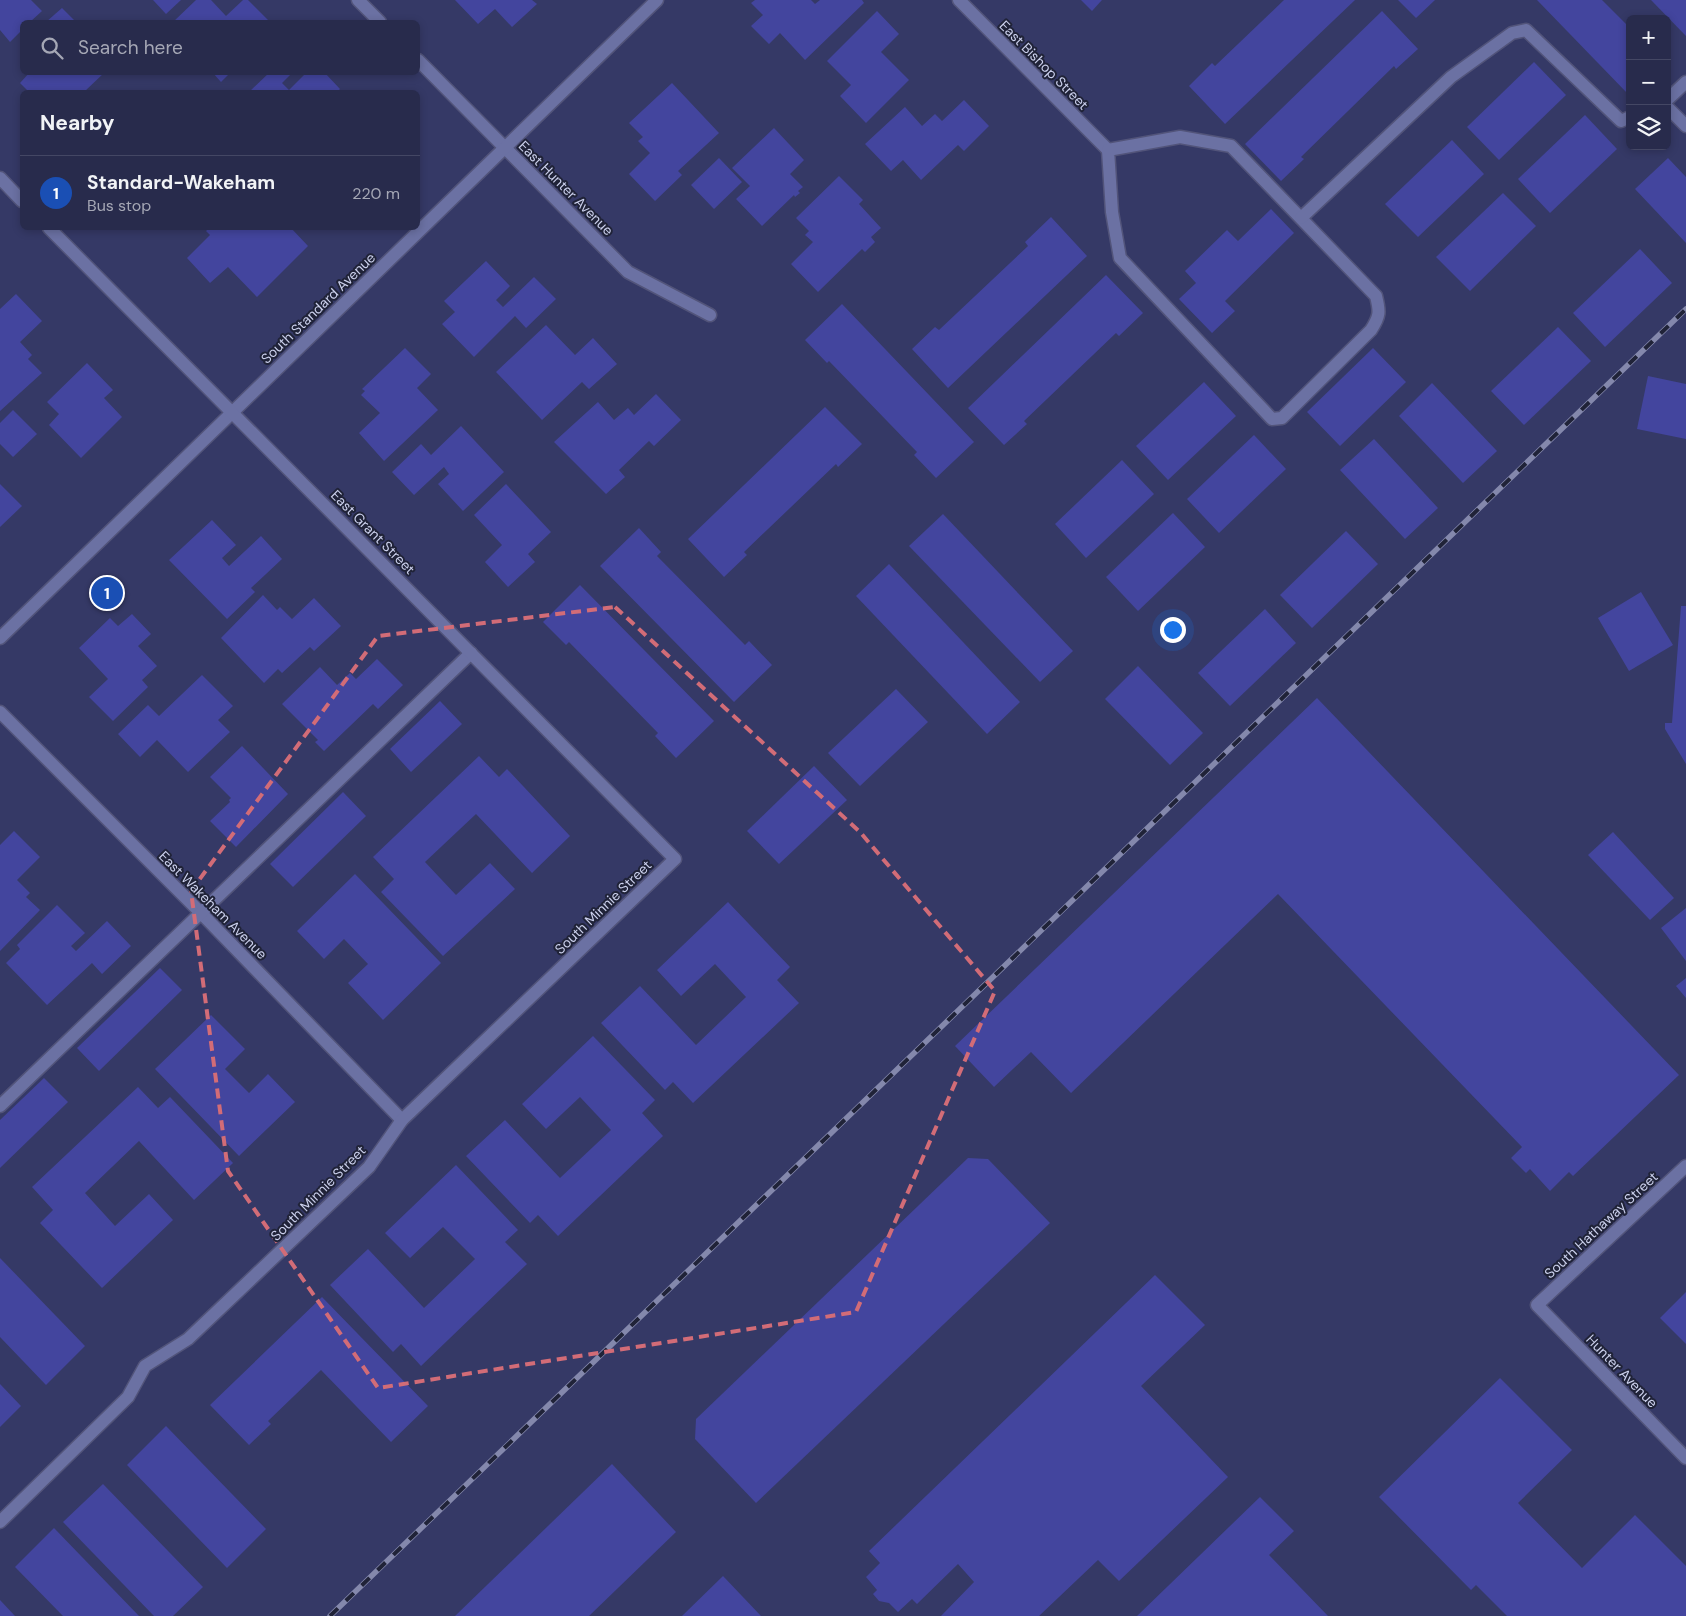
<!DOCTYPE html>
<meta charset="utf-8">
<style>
:root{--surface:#282b4c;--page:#303353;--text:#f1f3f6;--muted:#a5a7b5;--line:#444764;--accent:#95b2f1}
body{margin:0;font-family:"DM Sans",sans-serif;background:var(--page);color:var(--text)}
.controls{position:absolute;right:15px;top:15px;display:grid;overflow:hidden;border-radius:8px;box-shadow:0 2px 8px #0003}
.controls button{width:45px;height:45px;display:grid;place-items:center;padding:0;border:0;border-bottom:1px solid var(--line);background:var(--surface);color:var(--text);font:25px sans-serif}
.you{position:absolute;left:1172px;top:629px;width:18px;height:18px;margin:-12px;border:4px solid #fff;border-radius:50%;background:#1a73e8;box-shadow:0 0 0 8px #1a73e833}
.badge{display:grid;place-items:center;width:32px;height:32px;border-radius:50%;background:var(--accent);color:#fff;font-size:16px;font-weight:700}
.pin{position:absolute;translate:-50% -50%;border:2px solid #fff;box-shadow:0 1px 5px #0006}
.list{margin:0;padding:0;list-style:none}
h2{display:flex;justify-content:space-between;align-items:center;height:65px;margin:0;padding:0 20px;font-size:21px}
h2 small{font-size:16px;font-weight:400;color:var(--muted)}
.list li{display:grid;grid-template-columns:32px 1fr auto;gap:15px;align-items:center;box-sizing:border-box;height:75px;padding:0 20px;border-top:1px solid var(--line)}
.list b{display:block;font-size:19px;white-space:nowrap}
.list p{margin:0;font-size:16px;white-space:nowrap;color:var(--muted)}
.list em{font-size:16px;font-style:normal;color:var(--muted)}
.icon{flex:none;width:28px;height:28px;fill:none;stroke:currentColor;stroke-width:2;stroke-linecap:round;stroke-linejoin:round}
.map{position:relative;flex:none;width:1686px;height:1616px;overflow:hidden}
.search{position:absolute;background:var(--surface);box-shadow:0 2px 8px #0003;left:20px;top:20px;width:400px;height:55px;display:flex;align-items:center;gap:12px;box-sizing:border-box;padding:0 18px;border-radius:8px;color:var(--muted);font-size:19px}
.panel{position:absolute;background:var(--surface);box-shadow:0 2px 8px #0003;left:20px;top:90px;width:400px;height:140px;border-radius:8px}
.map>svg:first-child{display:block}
.building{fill:#43459e}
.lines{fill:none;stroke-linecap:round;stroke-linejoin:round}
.minor-casing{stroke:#52547a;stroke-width:15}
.minor{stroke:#6b71a3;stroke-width:12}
.rail-casing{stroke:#8488ac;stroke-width:5.5}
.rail{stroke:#202338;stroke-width:4;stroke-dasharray:11;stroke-linecap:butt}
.marked{fill:none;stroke:#d26c77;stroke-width:4;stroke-dasharray:10 6;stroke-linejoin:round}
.labels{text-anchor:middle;stroke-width:4;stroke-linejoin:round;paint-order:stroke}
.street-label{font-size:14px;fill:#ccd1ed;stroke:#202338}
</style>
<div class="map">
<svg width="1686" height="1616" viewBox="0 0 1686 1616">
<rect width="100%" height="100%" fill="#353966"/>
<g class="building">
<path d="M0,0H31L42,11L30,22H22V30L10,42L0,30Z"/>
<path d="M153,0H181L166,14Z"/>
<path d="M196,0H211L226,16L243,0H248L270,22H173Z"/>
<path d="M455,0H532L537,4L512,27L495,9L478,24Z"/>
<path d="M755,0H811L815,4L820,0H862L864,3L805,60L780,33L769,44L751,26L763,15L751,3Z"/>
<path d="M1081,0H1102L1092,11Z"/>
<path d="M1284,0H1355L1225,124L1189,86L1212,63L1215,66Z"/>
<path d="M1398,0H1435L1416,18Z"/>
<path d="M1537,0H1602L1630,28V92L1628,94Z"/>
<path d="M1651,0H1686V36Z"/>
<path d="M62,8L76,22H46Z"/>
<path d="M877,11L899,34L881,52L909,80L866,123L840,96L851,85L827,61Z"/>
<path d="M1382,11L1418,49L1396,69L1394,66L1301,157L1304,159L1281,181L1245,144Z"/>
<path d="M1534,62L1566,95L1499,160L1467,127Z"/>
<path d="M30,72H105L84,92H29L20,83Z"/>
<path d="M212,72H231L221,82Z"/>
<path d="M270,72H293L282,83L289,90L307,72H324L340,89L337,92H249Z"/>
<path d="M672,83L719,133L678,171L682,175L655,201L629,174L650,153L638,141L643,137L629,123Z"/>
<path d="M964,100L989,126L964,151L958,145L921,180L903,160L891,171L865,144L905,107L922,126L935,114L942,121Z"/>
<path d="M1585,115L1617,149L1550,213L1518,179Z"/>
<path d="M774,128L804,160L790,174L803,187L798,191L800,193L795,197L794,195L762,226L736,199L750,186L732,168Z"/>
<path d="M1452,140L1484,174L1418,237L1385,204Z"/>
<path d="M719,158L742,182L714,209L691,185Z"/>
<path d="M1668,158L1686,177V243L1635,189Z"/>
<path d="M839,176L863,200L859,204L881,228L871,237L875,242L865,252L862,249L818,292L791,264L813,242L805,235L809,231L796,218Z"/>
<path d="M1503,193L1536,226L1470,291L1436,257Z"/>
<path d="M1271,209L1294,233L1225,301L1235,311L1212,333L1179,299L1196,283L1185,271L1227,230L1238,241Z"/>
<path d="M1051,217L1087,256L948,388L912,349L935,327L939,330L1028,246L1025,242Z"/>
<path d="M209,228H252L254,230L257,228H291L308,246L257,297L228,267L210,283L187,258L210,235L206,231Z"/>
<path d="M1640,249L1672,283L1605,347L1573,313Z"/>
<path d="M486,261L510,286L496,300L503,307L534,277L556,299L526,328L515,316L474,357L442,324L455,312L444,301Z"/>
<path d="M1106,275L1143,313L1119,336L1116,333L1024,421L1027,424L1004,445L968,408Z"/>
<path d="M16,294L42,321L20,342L32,355L28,359L42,373L0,411V309Z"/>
<path d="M842,304L974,442L936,478L914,455L917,452L829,361L827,363L805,340Z"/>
<path d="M546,325L575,355L593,338L617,364L589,389L582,382L542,420L496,372Z"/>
<path d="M1558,327L1591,361L1524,425L1491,391Z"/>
<path d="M405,348L431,374L417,388L438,410L384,461L359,433L380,413L361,395L365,391L362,389Z"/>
<path d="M1373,348L1406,382L1340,446L1307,412Z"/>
<path d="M87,363L113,390L104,398L122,417L81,458L49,425L59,414L47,402Z"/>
<path d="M1648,376L1686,384V439L1637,429Z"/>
<path d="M1204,382L1236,416L1168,480L1136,446Z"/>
<path d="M1432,383L1497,451L1463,483L1399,416Z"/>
<path d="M656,394L681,420L654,446L649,441L619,470L625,477L606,494L554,442L598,402L614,420L628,408L634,415Z"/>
<path d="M825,407L862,444L838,467L836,464L744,552L747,555L724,577L688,539Z"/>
<path d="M13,410L37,434L13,457L0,444V423Z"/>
<path d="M461,426L504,472L463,511L438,484L449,474L444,467L414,495L392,472L421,444L431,455Z"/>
<path d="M1254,435L1286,469L1219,533L1187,499Z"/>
<path d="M1374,439L1438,508L1405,539L1340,470Z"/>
<path d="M1122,460L1154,494L1086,558L1055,524Z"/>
<path d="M0,484L22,506L0,527Z"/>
<path d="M506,484L551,532L528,554L535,562L508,587L485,562L502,545L474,515Z"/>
<path d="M1173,513L1205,547L1138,611L1106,577Z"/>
<path d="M943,514L1073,651L1040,682L909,546Z"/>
<path d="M212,520L236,545L222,558L229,566L261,536L282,559L251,588L255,592L227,619L169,560Z"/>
<path d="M639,528L661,552L657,556L745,645L749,641L772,665L734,702L600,566Z"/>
<path d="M1346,531L1378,564L1312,628L1280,595Z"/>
<path d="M889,564L1020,702L987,734L856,596Z"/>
<path d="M580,585L714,721L676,758L655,736L658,733L569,642L566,645L543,622Z"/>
<path d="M1641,592L1673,645L1629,671L1598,618Z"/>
<path d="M263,595L277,610L280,607L292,619L314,598L341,626L314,651L310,647L282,673L278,669L264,683L221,638Z"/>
<path d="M1681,606H1686V764L1665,729V723H1672Z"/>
<path d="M1265,609L1296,643L1230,706L1198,673Z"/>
<path d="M132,614L151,634L138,646L157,666L142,680L148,687L113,721L89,697L108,679L79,648L110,618L118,626Z"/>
<path d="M377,659L403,685L378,709L373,704L324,751L315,742L318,740L282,704L320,667L337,685L350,673L356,679Z"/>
<path d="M1138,666L1203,733L1170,765L1105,699Z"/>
<path d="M202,675L233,706L218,720L230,732L188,772L157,740L140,757L118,734L148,705L159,716Z"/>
<path d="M896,689L928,722L860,786L828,753Z"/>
<path d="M1317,698L1679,1075L1573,1176L1569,1172L1550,1191L1530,1169L1526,1173L1511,1158L1522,1147L1278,894L1071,1093L1031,1052L994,1087L955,1046Z"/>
<path d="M440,701L462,724L411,772L390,749Z"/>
<path d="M242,746L288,794L236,847L210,821L230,802L229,800L231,798L210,777Z"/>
<path d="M479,756L499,777L507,769L570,836L532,873L476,814L425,862L456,895L490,863L515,889L443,956L381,892L394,879L373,857Z"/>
<path d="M814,766L847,800L779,864L747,831Z"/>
<path d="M343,792L366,816L293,887L270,864Z"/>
<path d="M14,831L40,857L17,880L30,893L26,897L40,910L0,951V845Z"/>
<path d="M1613,832L1674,898L1650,920L1588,855Z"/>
<path d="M355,874L441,963L383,1020L348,983L368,964L344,939L324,959L297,931Z"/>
<path d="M728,902L790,967L777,980L799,1003L693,1103L673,1082L665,1090L601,1023L640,986L696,1045L746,997L715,964L681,996L657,970Z"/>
<path d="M57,905L85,933L71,946L76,951L107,921L131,946L102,974L92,963L47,1005L6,963L20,949L17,945Z"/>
<path d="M1686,908V961L1661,928Z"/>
<path d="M160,968L182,990L99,1071L77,1048Z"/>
<path d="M1686,978V998L1676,986Z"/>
<path d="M211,1015L245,1049L225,1069L249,1093L268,1074L295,1102L239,1156L155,1069Z"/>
<path d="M593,1036L655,1100L642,1113L663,1136L558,1236L538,1215L530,1223L466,1156L505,1120L560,1178L611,1130L580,1097L546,1129L522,1104Z"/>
<path d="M44,1078L68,1102L0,1168V1120Z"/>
<path d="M138,1087L158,1108L170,1097L233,1163L194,1200L139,1141L85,1193L115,1226L149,1194L173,1220L102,1288L40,1223L53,1210L32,1187Z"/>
<path d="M968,1158L988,1159L1050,1223L756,1503L695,1439L696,1419Z"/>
<path d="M456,1165L518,1230L505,1242L527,1264L421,1366L401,1344L393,1352L330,1285L368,1249L424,1308L475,1259L443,1227L410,1258L385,1233Z"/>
<path d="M0,1258L85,1346L46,1385L0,1337Z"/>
<path d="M1155,1275L1205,1325L1141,1386L1228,1477L1119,1581L1098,1560L1039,1616H941L974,1582L958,1564L917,1604L912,1599L898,1612L889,1603L879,1601L873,1594L877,1590L866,1577L880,1563L869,1551Z"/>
<path d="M1686,1292V1344L1660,1318Z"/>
<path d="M322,1297L428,1406L391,1442L321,1370L268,1421L271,1424L249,1445L210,1405Z"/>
<path d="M1500,1378L1572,1450L1518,1503L1582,1568L1635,1515L1686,1566V1616H1507L1476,1585L1471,1590L1379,1497Z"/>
<path d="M0,1384L21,1406L0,1427Z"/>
<path d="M166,1426L266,1529L227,1568L127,1465Z"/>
<path d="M612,1464L676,1532L589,1616H455Z"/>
<path d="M103,1484L203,1587L173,1616H154L63,1522Z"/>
<path d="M1260,1497L1294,1531L1269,1555L1328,1616H1137Z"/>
<path d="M54,1528L139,1616H63L15,1567Z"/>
<path d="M723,1576L761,1616H682Z"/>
<path d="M0,1600L15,1616H0Z"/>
</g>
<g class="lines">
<defs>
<g id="minor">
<path d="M358,0L380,22"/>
<path d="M959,0L1108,150"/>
<path d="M418,60L628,272L710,315"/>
<path d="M1667,100L1686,82"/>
<path d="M1667,107L1686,126"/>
<path d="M1180,137L1231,146L1376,296C1380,312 1380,316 1371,330L1282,418L1272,419L1120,258L1112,212L1108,150Z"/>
<path d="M0,178L22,201"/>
<path d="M1301,218L1451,77L1512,33L1526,30L1621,121L1630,117"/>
<path d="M0,638L657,0"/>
<path d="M0,712L201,913L402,1120"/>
<path d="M0,1106L471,653"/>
<path d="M1686,1166L1537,1305L1686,1458"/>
<path d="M0,1522L128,1397L145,1366L188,1339L369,1167L402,1120L675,859L49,228"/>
</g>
</defs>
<use href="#minor" class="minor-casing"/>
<use href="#minor" class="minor"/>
<defs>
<path id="rail" d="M330,1616L1686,309"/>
</defs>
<use href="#rail" class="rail-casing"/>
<use href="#rail" class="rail"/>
</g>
<path class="marked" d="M615,607L860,832L995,991L856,1312L378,1388L228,1171L191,891L378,636Z"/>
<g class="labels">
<g class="street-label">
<text transform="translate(1044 65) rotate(45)" y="5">East Bishop Street</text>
<text transform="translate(566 188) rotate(45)" y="5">East Hunter Avenue</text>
<text transform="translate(318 308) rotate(-44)" y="5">South Standard Avenue</text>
<text transform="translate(373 532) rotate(45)" y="5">East Grant Street</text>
<text transform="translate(213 905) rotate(45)" y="5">East Wakeham Avenue</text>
<text transform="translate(603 907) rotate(-44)" y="5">South Minnie Street</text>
<text transform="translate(318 1193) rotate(-45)" y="5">South Minnie Street</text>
<text transform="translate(1601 1225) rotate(-43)" y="5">South Hathaway Street</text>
<text transform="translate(1622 1371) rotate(46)" y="5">Hunter Avenue</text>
</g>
</g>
</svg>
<div class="controls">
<button>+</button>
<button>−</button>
<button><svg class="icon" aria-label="layers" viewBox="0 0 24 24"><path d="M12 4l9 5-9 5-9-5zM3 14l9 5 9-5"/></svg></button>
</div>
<div class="you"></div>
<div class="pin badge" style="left:107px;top:593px;background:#1a4fb4">1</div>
<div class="search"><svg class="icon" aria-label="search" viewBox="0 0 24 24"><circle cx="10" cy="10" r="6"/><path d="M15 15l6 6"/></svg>Search here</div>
<section class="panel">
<h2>Nearby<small></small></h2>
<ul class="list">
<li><span class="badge" style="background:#1a4fb4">1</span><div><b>Standard-Wakeham</b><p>Bus stop</p></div><em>220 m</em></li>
</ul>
</section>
</div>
